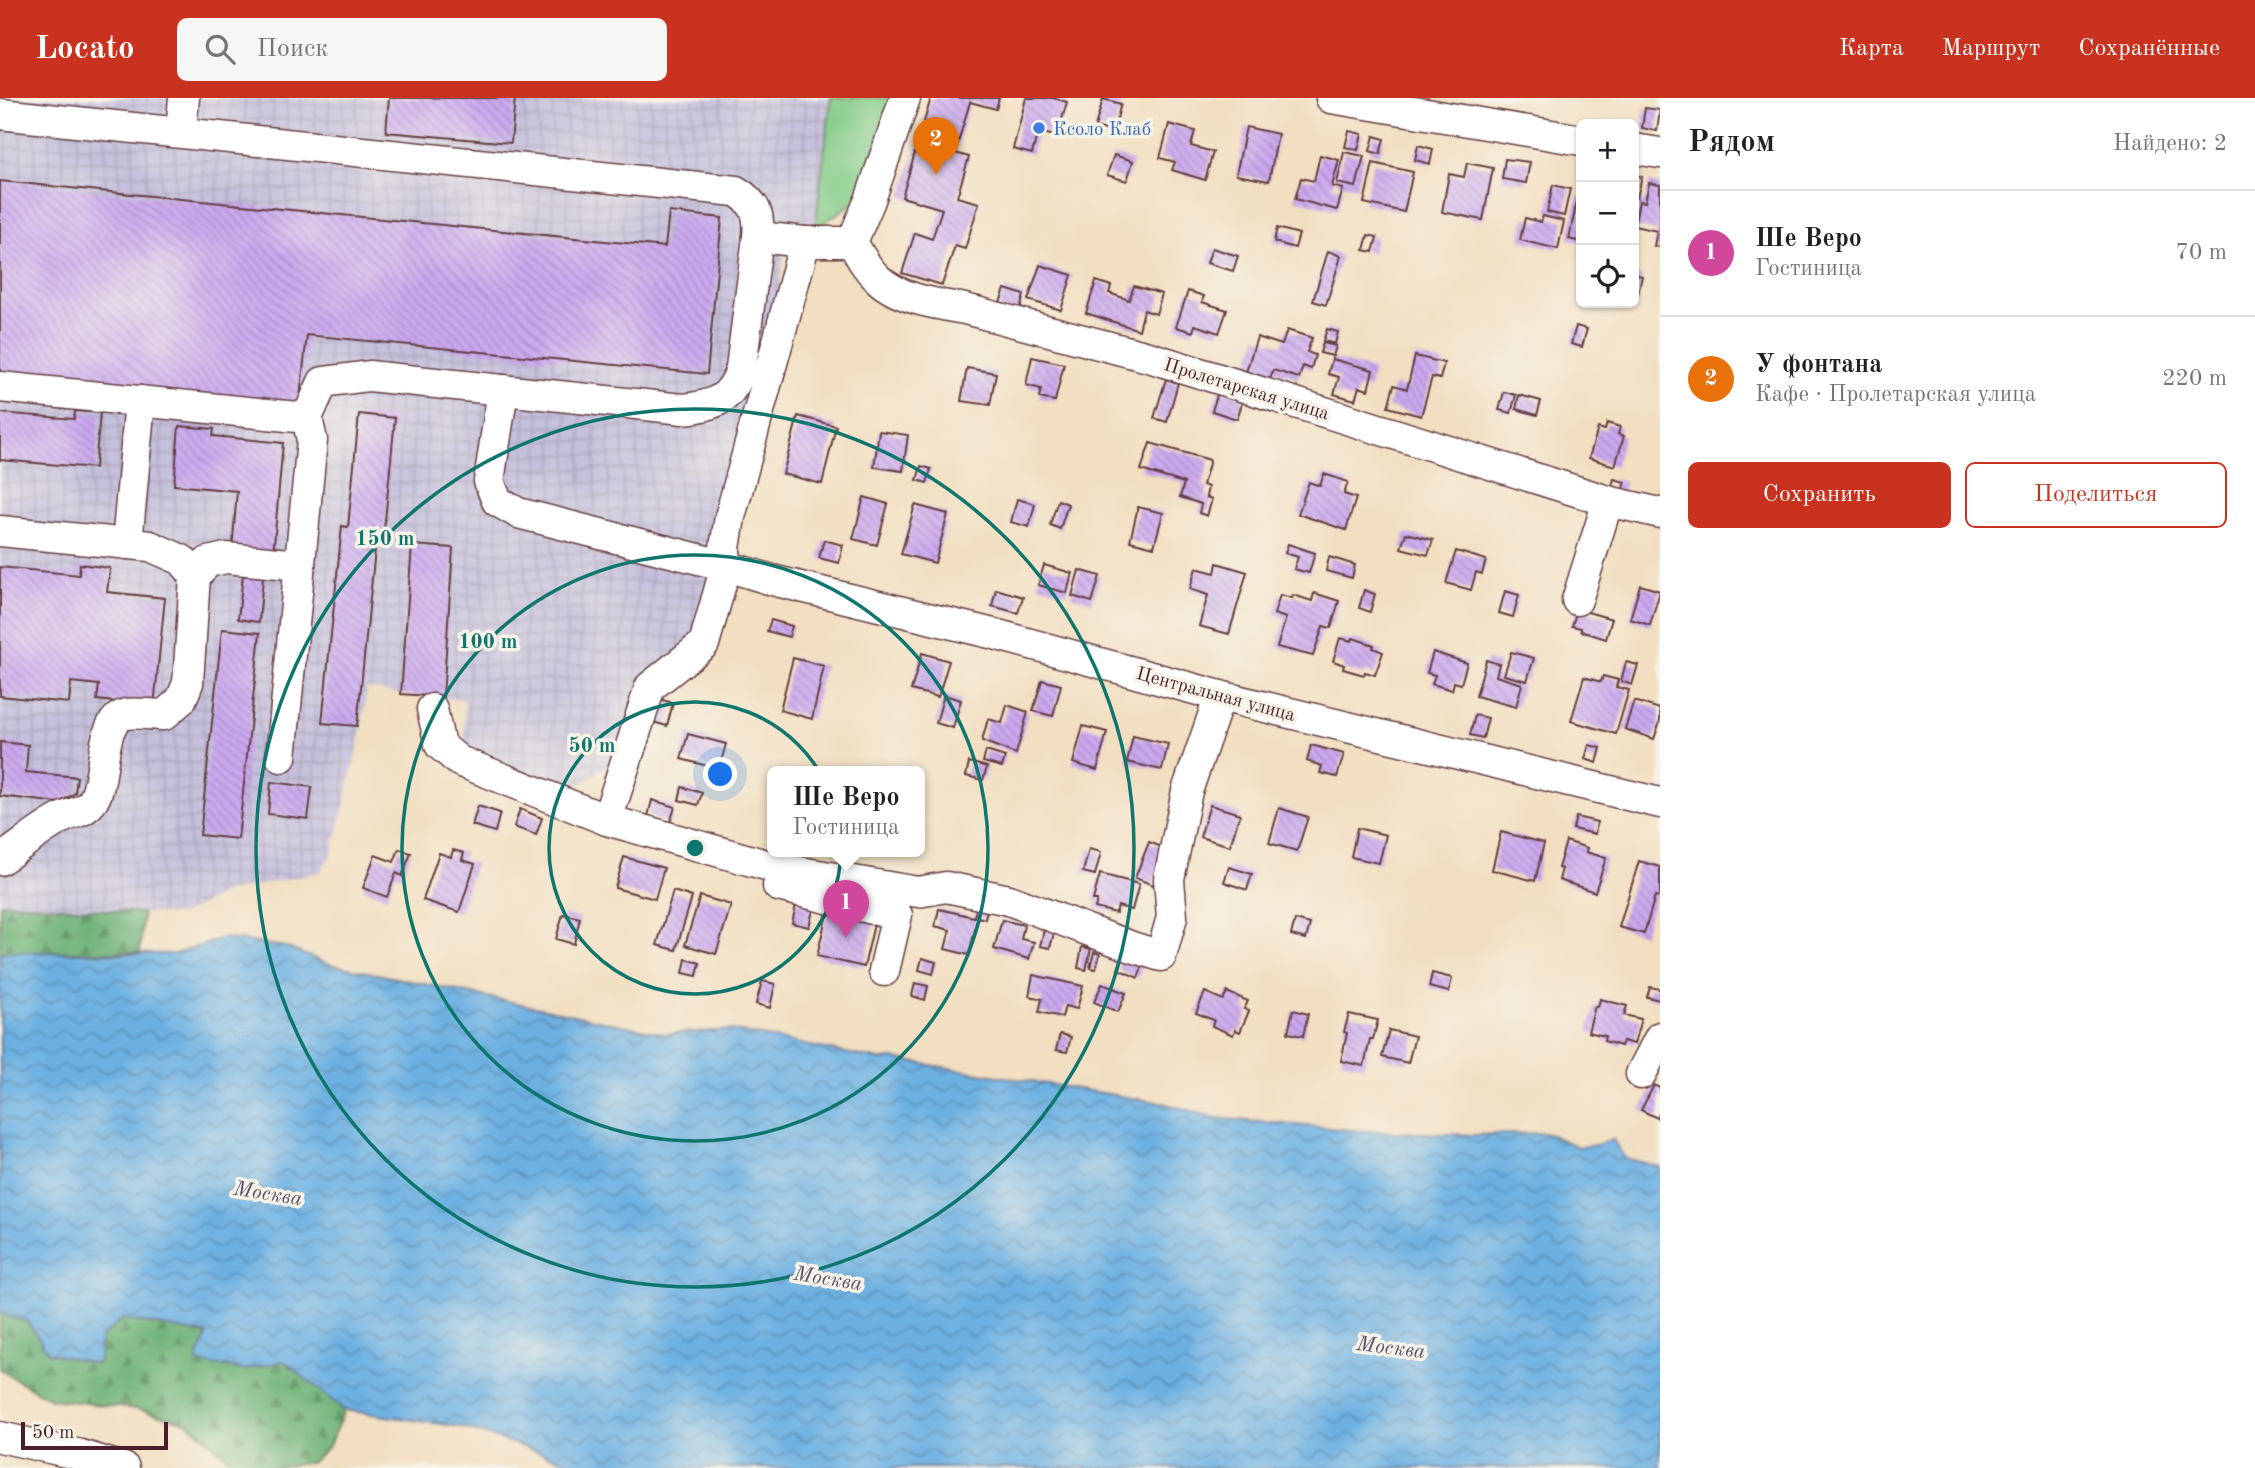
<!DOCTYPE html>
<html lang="ru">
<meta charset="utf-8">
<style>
:root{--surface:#fff;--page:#f6f6f6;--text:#202124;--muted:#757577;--line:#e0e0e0;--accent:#c8321e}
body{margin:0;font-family:"Old Standard TT",serif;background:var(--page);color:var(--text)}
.controls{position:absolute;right:21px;top:21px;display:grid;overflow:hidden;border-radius:10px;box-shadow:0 2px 5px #0004}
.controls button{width:63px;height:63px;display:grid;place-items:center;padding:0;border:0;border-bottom:2px solid var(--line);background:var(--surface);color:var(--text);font:35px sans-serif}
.scale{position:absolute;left:21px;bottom:18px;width:147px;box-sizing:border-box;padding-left:7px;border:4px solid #4a1f2b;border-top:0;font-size:19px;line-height:24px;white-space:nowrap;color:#4a1f2b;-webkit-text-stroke:5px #f7f3e8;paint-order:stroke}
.you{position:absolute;left:721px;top:677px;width:24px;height:24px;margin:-18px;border:5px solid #fff;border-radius:50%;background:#1a73e8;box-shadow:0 0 0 10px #1a73e833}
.badge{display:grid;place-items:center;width:46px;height:46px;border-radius:50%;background:var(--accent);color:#fff;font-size:23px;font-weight:700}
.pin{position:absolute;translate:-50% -58px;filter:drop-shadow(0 2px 4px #0008)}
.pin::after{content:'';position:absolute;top:37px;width:24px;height:21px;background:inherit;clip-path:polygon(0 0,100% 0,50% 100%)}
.popup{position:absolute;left:767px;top:668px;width:158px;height:91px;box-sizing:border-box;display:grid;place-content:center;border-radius:10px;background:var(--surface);filter:drop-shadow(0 2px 5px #0005);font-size:23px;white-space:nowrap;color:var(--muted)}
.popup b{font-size:26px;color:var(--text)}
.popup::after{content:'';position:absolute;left:50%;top:100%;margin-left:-14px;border:14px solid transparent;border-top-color:var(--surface)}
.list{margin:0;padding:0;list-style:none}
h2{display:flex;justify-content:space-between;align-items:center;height:91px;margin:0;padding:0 28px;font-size:30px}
h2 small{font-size:23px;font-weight:400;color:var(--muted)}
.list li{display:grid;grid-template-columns:46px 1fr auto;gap:21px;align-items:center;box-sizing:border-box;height:126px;padding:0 28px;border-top:2px solid var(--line)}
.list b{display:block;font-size:26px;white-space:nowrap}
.list p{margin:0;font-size:23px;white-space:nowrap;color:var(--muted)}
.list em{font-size:23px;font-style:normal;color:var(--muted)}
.actions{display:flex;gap:14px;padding:21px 28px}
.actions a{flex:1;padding:16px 0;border:2px solid var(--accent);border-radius:10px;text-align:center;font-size:24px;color:var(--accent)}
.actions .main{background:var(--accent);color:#fff}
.icon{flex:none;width:38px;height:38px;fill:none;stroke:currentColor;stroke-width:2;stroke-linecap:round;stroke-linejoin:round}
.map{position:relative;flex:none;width:1660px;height:1370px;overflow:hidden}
header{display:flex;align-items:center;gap:42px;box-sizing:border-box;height:98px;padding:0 35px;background:var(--accent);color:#fff}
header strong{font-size:33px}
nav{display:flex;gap:38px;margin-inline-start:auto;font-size:24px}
.search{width:490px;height:63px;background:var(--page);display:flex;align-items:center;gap:18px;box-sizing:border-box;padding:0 24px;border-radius:10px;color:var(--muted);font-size:26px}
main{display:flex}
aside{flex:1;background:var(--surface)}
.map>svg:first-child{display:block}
.industrial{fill:url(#industrial-grid)}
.green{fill:#83cc88;stroke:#66765a;stroke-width:2}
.forest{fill:url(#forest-firs);stroke:#5a6850;stroke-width:2}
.water{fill:url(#water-waves);stroke:#5b6886;stroke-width:2}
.building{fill:url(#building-back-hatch)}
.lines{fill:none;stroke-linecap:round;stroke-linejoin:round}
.minor-casing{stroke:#633c41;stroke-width:33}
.minor{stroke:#fff;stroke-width:30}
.ring{fill:none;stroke:#0f766e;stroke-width:3.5}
.shop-dot{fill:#3f7fe0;stroke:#f7f3e8;stroke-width:2.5}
.labels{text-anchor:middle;stroke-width:7;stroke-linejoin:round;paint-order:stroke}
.shop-label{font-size:19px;fill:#366cbe;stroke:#f7f3e8;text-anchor:start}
.street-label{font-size:19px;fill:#4a1f2b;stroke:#f7f3e8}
.water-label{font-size:21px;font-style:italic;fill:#56526b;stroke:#f7f3e8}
.centre{fill:#0f766e;stroke:#f7f3e8;stroke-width:3.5}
.ring-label{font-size:21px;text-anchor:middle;font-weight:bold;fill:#0f766e;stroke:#f7f3e8;stroke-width:7;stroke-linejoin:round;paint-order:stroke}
</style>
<header>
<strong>Locato</strong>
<div class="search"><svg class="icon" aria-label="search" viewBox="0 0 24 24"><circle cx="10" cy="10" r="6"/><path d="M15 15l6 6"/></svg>Поиск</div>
<nav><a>Карта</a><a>Маршрут</a><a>Сохранённые</a></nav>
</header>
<main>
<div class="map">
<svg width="1660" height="1370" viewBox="0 0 1660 1370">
<defs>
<pattern id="industrial-grid" width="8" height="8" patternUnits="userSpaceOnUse" patternTransform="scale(1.75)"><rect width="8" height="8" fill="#c5c0db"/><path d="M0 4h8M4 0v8" fill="none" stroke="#aba5bc"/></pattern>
<pattern id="forest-firs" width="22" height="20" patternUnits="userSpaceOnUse" patternTransform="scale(1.75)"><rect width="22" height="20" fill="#6ab074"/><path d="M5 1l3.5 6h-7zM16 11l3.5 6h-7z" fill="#598f5f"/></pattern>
<pattern id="water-waves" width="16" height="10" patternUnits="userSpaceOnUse" patternTransform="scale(1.75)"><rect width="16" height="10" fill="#6cb0e2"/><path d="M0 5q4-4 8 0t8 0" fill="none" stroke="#5b8fb7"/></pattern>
<pattern id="building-back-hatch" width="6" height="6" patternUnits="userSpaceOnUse" patternTransform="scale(1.75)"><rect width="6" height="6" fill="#cba9f0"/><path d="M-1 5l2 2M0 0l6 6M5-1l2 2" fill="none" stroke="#a789c3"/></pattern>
</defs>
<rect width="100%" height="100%" fill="#f7f3e8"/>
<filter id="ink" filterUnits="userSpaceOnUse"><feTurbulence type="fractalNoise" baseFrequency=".0143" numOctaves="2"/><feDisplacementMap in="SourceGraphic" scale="14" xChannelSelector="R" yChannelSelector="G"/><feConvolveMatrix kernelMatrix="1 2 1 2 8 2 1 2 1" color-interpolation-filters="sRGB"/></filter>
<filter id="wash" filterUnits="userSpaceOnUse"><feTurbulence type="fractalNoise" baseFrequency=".00686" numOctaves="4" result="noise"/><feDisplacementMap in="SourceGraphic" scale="28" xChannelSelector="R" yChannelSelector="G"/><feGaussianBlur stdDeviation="1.57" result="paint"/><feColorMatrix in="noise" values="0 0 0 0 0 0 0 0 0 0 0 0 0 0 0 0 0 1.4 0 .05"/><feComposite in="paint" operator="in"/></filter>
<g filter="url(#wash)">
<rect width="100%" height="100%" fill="#f2dec0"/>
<path class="industrial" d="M0,0H831L815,131L787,135L779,193L703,527L617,660L568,695L464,647L465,602L401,596L367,590L361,636L333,753L320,774L226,794L182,817L0,806Z"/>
<path class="green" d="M831,0H895L854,104L815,131Z"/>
<g class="forest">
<path d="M8,805L143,815L140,854H0V806Z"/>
<path d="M0,1216L27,1223L49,1255L98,1266L101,1239L123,1221L207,1236L196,1264L244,1272L284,1263L344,1312L329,1348L312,1364L273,1370H240L187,1324L137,1311L50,1301L0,1272Z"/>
</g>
<path class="water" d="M224,840L285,849L329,866L665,936L730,932L881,962L894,961L1163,1005L1216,1020L1362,1033L1474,1037L1546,1035L1578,1049L1597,1047L1612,1041L1625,1060L1660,1069V1370H624L615,1367L611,1370H589L462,1329L344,1312L284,1263L244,1272L196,1264L207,1236L123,1221L101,1239L98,1266L49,1255L27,1223L0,1216V854L175,856Z"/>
<g id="blocks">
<g class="building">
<path d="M389,0H515L511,45L386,34Z"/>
<path d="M931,0H999L996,11L970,4L955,55L969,59L957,99L979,105L965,151L955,148L942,187L902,175L915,135L932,141L942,111L902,99Z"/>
<path d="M1026,0H1053L1067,4L1057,39L1038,33L1032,56L1013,51Z"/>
<path d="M1103,1L1121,6L1113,34L1095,29Z"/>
<path d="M1645,10L1660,12L1657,33L1642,30Z"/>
<path d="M1169,26L1195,33L1191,48L1213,54L1205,82L1172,72L1175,64L1160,60Z"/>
<path d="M1246,29L1278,36L1269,83L1236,77Z"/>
<path d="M1349,33L1362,36L1358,52L1345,49Z"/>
<path d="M1374,38L1384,41L1380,56L1370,53Z"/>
<path d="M1418,47L1433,51L1430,66L1415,62Z"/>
<path d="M1344,54L1364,58L1356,89L1337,85Z"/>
<path d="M1114,57L1133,63L1127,83L1107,77Z"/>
<path d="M1320,57L1339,62L1332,88L1343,91L1337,112L1295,101L1301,80L1314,83Z"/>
<path d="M1505,61L1530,64L1526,85L1502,81Z"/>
<path d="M1373,65L1413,74L1404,114L1364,105Z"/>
<path d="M1467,65L1493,70L1483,122L1442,114L1449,76L1464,79Z"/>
<path d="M1634,77L1642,79L1637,100L1634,99Z"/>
<path d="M0,83L665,149L669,114L722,120L707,276L307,237L299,308L0,279Z"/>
<path d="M1649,85L1660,87V149L1654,148L1657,133L1634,128L1639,103L1645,104Z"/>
<path d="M1553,87L1570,91L1564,118L1547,114Z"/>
<path d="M1578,98L1581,99V144L1569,141Z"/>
<path d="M1543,118L1564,123L1558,151L1520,142L1525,120L1541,124Z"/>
<path d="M1277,130L1299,136L1295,150L1274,144Z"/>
<path d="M1368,137L1377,139L1373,154L1364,152Z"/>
<path d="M1212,150L1238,158L1233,173L1207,165Z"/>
<path d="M1328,153L1341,158L1326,207L1313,203Z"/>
<path d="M1040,167L1072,177L1061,212L1028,202Z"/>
<path d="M1634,176L1642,178L1638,196H1634Z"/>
<path d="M1096,183L1111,188L1109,195L1129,202L1134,188L1162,196L1156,216L1144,212L1139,232L1086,215Z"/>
<path d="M1005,191L1024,197L1018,217L998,210Z"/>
<path d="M1188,193L1204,198L1202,204L1227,212L1219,235L1195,227L1193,234L1176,229Z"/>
<path d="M1576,228L1587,231L1582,249L1571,246Z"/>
<path d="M1327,231L1338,234L1335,246L1323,243Z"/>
<path d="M1287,232L1312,240L1307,254L1315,257L1311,271L1303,268L1299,280L1273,272L1270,282L1246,274L1257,239L1282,247Z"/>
<path d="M1323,245L1336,248L1333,258L1320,255Z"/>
<path d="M1415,258L1444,265L1440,281L1432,279L1421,318L1388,309L1394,287L1407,291Z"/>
<path d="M1032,259L1064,266L1055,303L1039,300L1041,291L1026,287Z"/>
<path d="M1332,261L1373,272L1368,292L1359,289L1355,302L1334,296L1339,279L1328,276Z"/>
<path d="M967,270L996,275L990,307L961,303Z"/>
<path d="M1166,281L1178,285L1167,324L1154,320Z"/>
<path d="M1219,291L1244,299L1237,321L1212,313Z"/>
<path d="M1504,294L1516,297L1511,315L1499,312Z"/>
<path d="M1519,297L1541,303L1537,317L1516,311Z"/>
<path d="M75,313L100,315L95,370L0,362V315L74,321Z"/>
<path d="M359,316L395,320L384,433L377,432L357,628L322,625L342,428L348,429Z"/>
<path d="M798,318L836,328L822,386L783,376Z"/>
<path d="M1607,325L1620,329L1618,336L1624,338L1615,368L1589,360L1598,330L1605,332Z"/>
<path d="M179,328L214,331L213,338L283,345L273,457L232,453L237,393L174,387Z"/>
<path d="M879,333L908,337L903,373L874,369Z"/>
<path d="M1150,345L1210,362L1203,387L1208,389L1206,399L1212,401L1207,418L1199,415L1201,406L1180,399L1184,385L1141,372Z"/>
<path d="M921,368L931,371L927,385L917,382Z"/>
<path d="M1324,376L1348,384L1344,396L1356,400L1346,432L1298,416L1309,384L1320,388Z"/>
<path d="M1614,381L1625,384L1620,401L1609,397Z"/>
<path d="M864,399L888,406L877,447L853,441Z"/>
<path d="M1017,401L1035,406L1029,429L1011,424Z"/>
<path d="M1058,402L1068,406L1060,431L1050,427Z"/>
<path d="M915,407L948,416L935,465L901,456Z"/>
<path d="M1138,409L1163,415L1154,449L1130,443Z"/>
<path d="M1406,435L1433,442L1428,457L1401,450Z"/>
<path d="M824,442L843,447L839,465L819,460Z"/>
<path d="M1288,446L1315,455L1309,475L1294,471L1298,459L1285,455Z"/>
<path d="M412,447L453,450L443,599L401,596Z"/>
<path d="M1456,453L1486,462L1482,476L1476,474L1471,492L1446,485Z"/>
<path d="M1329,459L1355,467L1352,480L1326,473Z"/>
<path d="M1217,465L1247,474L1229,536L1199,528L1208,497L1190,491L1196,470L1215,475Z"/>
<path d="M80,466L110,470L107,494L165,500L154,608L97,602L99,587L71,584L69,605L0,598V469L79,477Z"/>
<path d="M1044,467L1072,475L1067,495L1038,487Z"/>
<path d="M1079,472L1100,478L1092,504L1072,498Z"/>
<path d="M243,477L263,479L259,524L238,521Z"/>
<path d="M1640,487L1660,493L1650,527L1630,521Z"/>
<path d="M996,491L1023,499L1018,515L992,508Z"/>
<path d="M1364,492L1375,496L1370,514L1359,510Z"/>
<path d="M1505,493L1519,497L1513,519L1499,515Z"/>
<path d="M1314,495L1339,503L1331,530L1323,528L1313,558L1277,549L1286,520L1274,516L1280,497L1292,500L1293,497L1312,503Z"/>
<path d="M1577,511L1612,521L1606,541L1581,533V530L1572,528Z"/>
<path d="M771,522L792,528L789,539L767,533Z"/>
<path d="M222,531L260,535L238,741L200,737Z"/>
<path d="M1340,540L1352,543L1353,540L1374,547L1373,550L1383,554L1375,577L1365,574L1364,577L1343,571L1344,567L1333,563Z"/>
<path d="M1433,554L1467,565L1461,586L1454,584L1452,592L1432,586L1435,577L1427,575Z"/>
<path d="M1511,554L1534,560L1527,583L1504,577Z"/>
<path d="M922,555L949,563L938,599L911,592Z"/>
<path d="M793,560L824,568L812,621L780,612Z"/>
<path d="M1486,562L1499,566L1496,578L1522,586L1516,609L1476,598Z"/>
<path d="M1626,564L1638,567L1632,587L1621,583Z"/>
<path d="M1603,578L1618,582L1616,589L1629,592L1616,636L1571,623L1584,579L1601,584Z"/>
<path d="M1042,582L1061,587L1053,618L1033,613Z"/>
<path d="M944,597L961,602L953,630L936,625Z"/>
<path d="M659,601L673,605L667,628L653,624Z"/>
<path d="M1634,603L1660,611V623L1654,641L1625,631Z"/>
<path d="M1007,607L1028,614L1016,656L982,643L988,621L1002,625Z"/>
<path d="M1475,617L1488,620L1483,640L1470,637Z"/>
<path d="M1083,628L1107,634L1097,672L1073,665Z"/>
<path d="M688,636L726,646L719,671L681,661Z"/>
<path d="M1133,638L1168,646L1162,672L1127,664Z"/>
<path d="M0,644L28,647L26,674L77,679L75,695L59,705L0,698Z"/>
<path d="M1311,647L1344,656L1337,679L1320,675L1322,668L1307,663Z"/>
<path d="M1589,647L1601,650L1597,665L1585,661Z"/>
<path d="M986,653L1005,659L1002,669L983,664Z"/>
<path d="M969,664L987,669L983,682L966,678Z"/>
<path d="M271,684L312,689L308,721L268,716Z"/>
<path d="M682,689L702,695L698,707L679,702Z"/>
<path d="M652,702L675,709L670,725L648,718Z"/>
<path d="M1210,707L1240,716L1230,748L1200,739Z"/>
<path d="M478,708L500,715L495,734L472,727Z"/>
<path d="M1279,710L1308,719L1297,753L1269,745Z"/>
<path d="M520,711L542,720L536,737L514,729Z"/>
<path d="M1576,719L1597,724L1595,736L1573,731Z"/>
<path d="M1357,730L1386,737L1379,765L1351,759Z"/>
<path d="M1501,734L1544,745L1535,783L1492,772Z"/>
<path d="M1566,743L1587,750L1586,754L1606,760L1595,794L1559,782L1562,771L1558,770Z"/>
<path d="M1149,744L1167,751L1153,787L1135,780Z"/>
<path d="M399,751L411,755L402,778L396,775L387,799L363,790L375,757L394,764Z"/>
<path d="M1089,751L1101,754L1095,777L1083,774Z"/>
<path d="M453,752L464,755L462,762L475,766L459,814L423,802L439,755L451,759Z"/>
<path d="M624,759L664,770L655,801L615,790Z"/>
<path d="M1639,763L1660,769V799L1655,798L1644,836L1619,829Z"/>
<path d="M1229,769L1252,776L1247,792L1224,784Z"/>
<path d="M1100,776L1139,786L1132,812L1118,808L1116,815L1095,810L1097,802H1093Z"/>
<path d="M673,793L692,799L676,852L657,847Z"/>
<path d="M700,798L731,807L716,856L685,847Z"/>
<path d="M797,803L814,808L809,829L792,825Z"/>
<path d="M978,804L988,807L985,821L978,819L969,857L945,851L950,832L935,828L939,811L974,819Z"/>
<path d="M828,811L875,822L864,869L817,858Z"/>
<path d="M563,816L580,820L574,846L556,841Z"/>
<path d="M1002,822L1024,827L1021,841L1034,844L1029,861L994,851Z"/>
<path d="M1295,822L1310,826L1306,841L1291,837Z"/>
<path d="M1044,832L1054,835L1050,850L1040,848Z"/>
<path d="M1082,849L1091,851L1086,872L1078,870Z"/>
<path d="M1094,854L1100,856L1096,871L1090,870Z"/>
<path d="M1123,859L1143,867L1138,880L1118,871Z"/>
<path d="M922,860L936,864L933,876L919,872Z"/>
<path d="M686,861L700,865L697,878L683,875Z"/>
<path d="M1432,875L1452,880L1449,894L1429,889Z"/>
<path d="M1033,877L1083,888L1077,911L1065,908L1062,919L1039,914L1042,901L1029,898Z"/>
<path d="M762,883L775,886L770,910L756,906Z"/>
<path d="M915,885L928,888L925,902L912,898Z"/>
<path d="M1102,886L1126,895L1118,914L1094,904Z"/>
<path d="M1650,889L1660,891V902L1647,899Z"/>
<path d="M1205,894L1223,902L1227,894L1248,903L1244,911L1249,913L1240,934L1235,932L1233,937L1212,928L1214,922L1196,915Z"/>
<path d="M1600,901L1627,908L1624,917L1641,921L1634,946L1623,943L1621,948L1604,943L1605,938L1588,934L1595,908L1598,909Z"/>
<path d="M1293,912L1308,916L1303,938L1288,935Z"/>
<path d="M1349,916L1378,922L1373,941H1370L1364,968L1341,963L1347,935L1344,934Z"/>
<path d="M1389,932L1415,938L1408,965L1382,959Z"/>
<path d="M1060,936L1071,939L1067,954L1056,952Z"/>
<path d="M1654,987L1660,990V1014L1657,1020L1641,1012Z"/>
</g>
</g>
</g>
<g filter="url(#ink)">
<use href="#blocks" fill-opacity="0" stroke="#633c41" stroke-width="2"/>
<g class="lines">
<defs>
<g id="minor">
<path d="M1331,0L1581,42"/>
<path d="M0,16L736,93C756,105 760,117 758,139L805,144"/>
<path d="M181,34L184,0"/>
<path d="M1634,51L1660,55"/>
<path d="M852,144H805L730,419L725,450L726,468L772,482L998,537L1220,598L1660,705"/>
<path d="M852,144C859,156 866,170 877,180C898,201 937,206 965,211L1152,260L1608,403L1660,415"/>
<path d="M852,144L870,102L905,0"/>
<path d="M0,289L307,320L323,284L369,278L683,311C713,308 732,302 741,270L758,139"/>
<path d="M503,292L489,383L497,403L518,415L726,468L704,546L650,589L607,722L777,770L918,794L946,789L1009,802L1132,849L1161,858L1172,819L1169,781L1187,693L1220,598"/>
<path d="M0,433L150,448L182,462L195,478L188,585L181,602L164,617C153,617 137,614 126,616C97,623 108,683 92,704C84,714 75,714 64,719C43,729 20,749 0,762"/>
<path d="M127,446L140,303"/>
<path d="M195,478L208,464L226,460L300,467"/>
<path d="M1577,502L1608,403"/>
<path d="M432,611L440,647L459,663L607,722"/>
<path d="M281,659L312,342L307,320"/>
<path d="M778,788L897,817L884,873"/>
<path d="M1641,976L1660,939"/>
<path d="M0,1339L81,1357L124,1370"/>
</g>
</defs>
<use href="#minor" class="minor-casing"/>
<use href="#minor" class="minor"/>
</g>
</g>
<g class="ring">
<circle cx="695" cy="750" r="146"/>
<circle cx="695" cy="750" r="293"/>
<circle cx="695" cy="750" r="439"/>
</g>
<circle class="shop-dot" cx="1039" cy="30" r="7"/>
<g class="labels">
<g class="shop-label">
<text x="1053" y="37">Ксоло Клаб</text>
</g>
<g class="street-label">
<text transform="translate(1247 290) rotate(17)" y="7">Пролетарская улица</text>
<text transform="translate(1216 595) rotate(15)" y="7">Центральная улица</text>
</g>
<g class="water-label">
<text transform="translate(268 1095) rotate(9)" y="7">Москва</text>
<text transform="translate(828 1180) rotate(9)" y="7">Москва</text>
<text transform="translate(1391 1249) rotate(7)" y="7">Москва</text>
</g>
</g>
<circle cx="695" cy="750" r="10" class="centre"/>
<g class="ring-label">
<text x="385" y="447">150 m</text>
<text x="488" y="550">100 m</text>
<text x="592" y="654">50 m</text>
</g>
</svg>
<div class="controls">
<button>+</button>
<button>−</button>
<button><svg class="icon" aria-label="locate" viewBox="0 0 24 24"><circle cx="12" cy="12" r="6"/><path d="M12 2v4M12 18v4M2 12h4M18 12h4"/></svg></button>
</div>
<div class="scale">50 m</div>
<div class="you"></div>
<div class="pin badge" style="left:846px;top:840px;background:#d1479c">1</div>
<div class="popup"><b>Ше Веро</b>Гостиница</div>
<div class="pin badge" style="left:936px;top:77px;background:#e8710a">2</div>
</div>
<aside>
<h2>Рядом<small>Найдено: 2</small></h2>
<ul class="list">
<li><span class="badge" style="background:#d1479c">1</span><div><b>Ше Веро</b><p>Гостиница</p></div><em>70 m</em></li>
<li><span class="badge" style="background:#e8710a">2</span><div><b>У фонтана</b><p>Кафе · Пролетарская улица</p></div><em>220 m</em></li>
</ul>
<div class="actions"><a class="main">Сохранить</a><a>Поделиться</a></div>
</aside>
</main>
